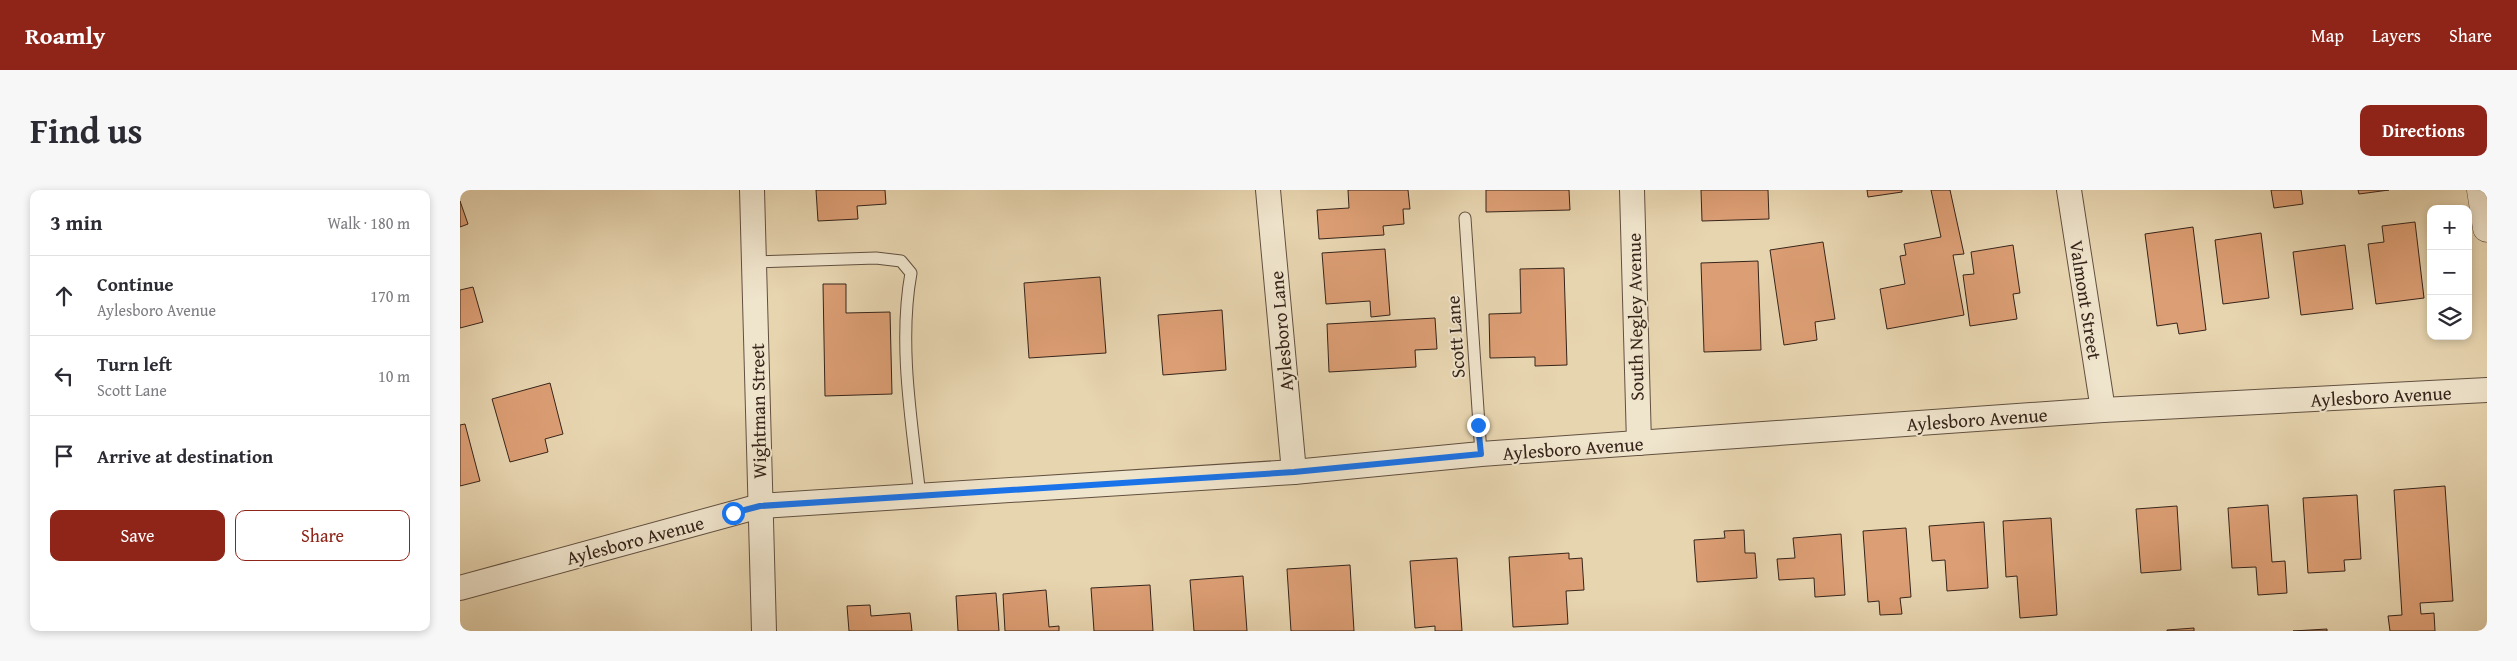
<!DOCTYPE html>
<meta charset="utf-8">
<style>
:root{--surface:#fff;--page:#f7f7f7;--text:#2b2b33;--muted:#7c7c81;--line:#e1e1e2;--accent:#8f2418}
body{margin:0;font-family:"Gentium Book Plus",serif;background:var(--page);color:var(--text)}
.controls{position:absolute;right:15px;top:15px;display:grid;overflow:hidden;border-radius:10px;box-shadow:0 2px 8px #0003}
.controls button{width:45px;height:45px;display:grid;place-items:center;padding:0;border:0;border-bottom:1px solid var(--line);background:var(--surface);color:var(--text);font:25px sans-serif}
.stop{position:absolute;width:15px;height:15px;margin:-11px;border:4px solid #1a73e8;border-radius:50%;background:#fff}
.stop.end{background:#1a73e8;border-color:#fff;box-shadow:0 1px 5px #0008}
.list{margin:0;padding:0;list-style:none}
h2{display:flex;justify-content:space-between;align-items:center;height:65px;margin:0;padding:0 20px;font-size:21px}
h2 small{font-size:16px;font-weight:400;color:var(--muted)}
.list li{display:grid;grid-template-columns:32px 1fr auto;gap:15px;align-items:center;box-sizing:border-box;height:80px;padding:0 20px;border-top:1px solid var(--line)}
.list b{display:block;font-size:19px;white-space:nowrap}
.list p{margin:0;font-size:16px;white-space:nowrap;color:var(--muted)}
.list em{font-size:16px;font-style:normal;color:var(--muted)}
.actions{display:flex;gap:10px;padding:15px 20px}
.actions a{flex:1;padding:11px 0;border:1px solid var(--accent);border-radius:10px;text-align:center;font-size:18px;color:var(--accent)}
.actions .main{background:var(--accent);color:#fff}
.icon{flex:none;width:28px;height:28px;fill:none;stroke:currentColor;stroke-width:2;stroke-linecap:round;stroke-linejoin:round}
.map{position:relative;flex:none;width:2027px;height:441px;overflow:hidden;border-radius:10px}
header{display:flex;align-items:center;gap:30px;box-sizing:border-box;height:70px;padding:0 25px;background:var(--accent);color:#fff}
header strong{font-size:24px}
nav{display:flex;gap:28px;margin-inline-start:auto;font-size:18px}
.intro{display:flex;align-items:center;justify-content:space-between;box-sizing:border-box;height:120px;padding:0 30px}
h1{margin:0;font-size:35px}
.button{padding:12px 22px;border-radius:10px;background:var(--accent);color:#fff;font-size:18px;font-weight:700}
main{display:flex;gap:30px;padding:0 30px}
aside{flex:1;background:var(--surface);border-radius:10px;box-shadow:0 2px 8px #0003}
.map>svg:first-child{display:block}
.building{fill:#dc9e74;stroke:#36241a}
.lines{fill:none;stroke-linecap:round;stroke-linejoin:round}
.service-casing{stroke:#625040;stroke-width:13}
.minor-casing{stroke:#625040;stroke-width:26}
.tertiary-casing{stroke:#625040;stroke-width:29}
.service{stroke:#efe4cc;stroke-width:11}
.minor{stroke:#efe4cc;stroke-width:24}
.tertiary{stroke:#efe4cc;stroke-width:28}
.route{stroke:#1a73e8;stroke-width:6}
.labels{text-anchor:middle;stroke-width:4;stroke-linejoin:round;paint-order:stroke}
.street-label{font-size:19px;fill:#36241a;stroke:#efe4cc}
</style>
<header>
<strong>Roamly</strong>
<nav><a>Map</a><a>Layers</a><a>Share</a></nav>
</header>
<div class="intro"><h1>Find us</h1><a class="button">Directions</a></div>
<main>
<aside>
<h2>3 min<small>Walk · 180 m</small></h2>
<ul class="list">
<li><svg class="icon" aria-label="ahead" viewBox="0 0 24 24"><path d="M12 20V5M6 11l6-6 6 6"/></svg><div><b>Continue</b><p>Aylesboro Avenue</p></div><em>170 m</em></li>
<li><svg class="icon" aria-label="left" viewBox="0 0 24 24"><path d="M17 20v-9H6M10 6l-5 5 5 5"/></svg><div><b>Turn left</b><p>Scott Lane</p></div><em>10 m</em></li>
<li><svg class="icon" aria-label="arrive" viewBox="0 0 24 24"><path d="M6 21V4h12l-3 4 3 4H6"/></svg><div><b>Arrive at destination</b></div></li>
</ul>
<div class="actions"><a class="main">Save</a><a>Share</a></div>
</aside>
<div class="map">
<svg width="2027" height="441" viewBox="0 0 2027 441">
<rect width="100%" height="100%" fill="#e7d5b0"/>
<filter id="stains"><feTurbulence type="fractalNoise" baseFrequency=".004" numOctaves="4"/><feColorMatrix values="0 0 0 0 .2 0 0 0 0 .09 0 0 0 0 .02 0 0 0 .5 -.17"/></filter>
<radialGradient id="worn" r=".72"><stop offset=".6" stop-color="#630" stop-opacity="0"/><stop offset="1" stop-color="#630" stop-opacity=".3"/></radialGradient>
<g class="building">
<path d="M356,0H425L426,14L397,16L398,29L358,31Z"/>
<path d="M888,0H948L950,19H943L944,34L923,36L924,45L859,49L857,20L889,18Z"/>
<path d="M1026,0H1109L1110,20L1026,22Z"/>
<path d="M1241,0H1308L1309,29L1242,31Z"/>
<path d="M1407,0H1442V2L1408,7Z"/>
<path d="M1471,0H1490L1504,64L1493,65L1504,125L1427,139L1420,99L1445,94L1440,66L1446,65L1444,54L1481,47Z"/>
<path d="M1811,0H1841L1843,14L1814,18Z"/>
<path d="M1898,0H1929L1899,4Z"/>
<path d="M0,11L8,34L0,37Z"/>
<path d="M1955,32L1964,108L1916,114L1908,54L1924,52L1922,36Z"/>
<path d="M1733,37L1746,140L1719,144L1717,133L1697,136L1685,44Z"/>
<path d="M1801,43L1809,108L1763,114L1755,50Z"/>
<path d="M1363,52L1375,129L1355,132L1357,150L1324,155L1310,60Z"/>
<path d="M1553,55L1560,103L1553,104L1557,129L1510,136L1503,85L1514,84L1511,62Z"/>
<path d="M1885,55L1893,119L1841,125L1833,62Z"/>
<path d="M925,59L930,125L911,127L910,111L866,114L862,63Z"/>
<path d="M1298,71L1301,160L1244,162L1241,73Z"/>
<path d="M1104,78L1107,175L1075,176V167L1030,168L1029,124L1061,123L1060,79Z"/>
<path d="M640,87L646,163L569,168L564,93Z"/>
<path d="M363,94H386V123L430,122L432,204L365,206Z"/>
<path d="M13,97L23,132L0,138V100Z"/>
<path d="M762,120L766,180L703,185L698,125Z"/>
<path d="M975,128L977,159L955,160L956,177L869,182L867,134Z"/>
<path d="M90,193L103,244L85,249L88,262L50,272L32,209Z"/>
<path d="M5,234L20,291L0,296V235Z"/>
<path d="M1985,296L1993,411L1960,413L1961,424L1974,423L1975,441H1930L1928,426L1942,425L1934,300Z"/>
<path d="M1897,305L1901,369L1884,370L1885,381L1848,383L1843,308Z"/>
<path d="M1808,315L1812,372L1825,371L1827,403L1798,405L1796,377L1772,378L1768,318Z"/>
<path d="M1717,316L1721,380L1681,383L1676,319Z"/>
<path d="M1591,328L1597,425L1560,428L1557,386L1546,387L1543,331Z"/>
<path d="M1524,332L1528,398L1487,401L1485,370L1472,371L1469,336Z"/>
<path d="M1446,338L1451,407L1440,408L1442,424L1420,425L1419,411L1408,412L1403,341Z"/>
<path d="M1284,340L1285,363H1295L1297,388L1237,392L1234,350L1265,348L1264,341Z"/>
<path d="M1381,344L1385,405L1355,407L1354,388L1319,390L1317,369L1335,368L1333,348Z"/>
<path d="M1109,363V369L1122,368L1124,400L1106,401L1108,434L1053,437L1049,367Z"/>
<path d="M997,368L1002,441H975V436L955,438L950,371Z"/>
<path d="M890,375L894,441H831L827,379Z"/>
<path d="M783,386L787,441H734L730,390Z"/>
<path d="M690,395L693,441H634L631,398Z"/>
<path d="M586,400L589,437L599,436V441H545L543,404Z"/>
<path d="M536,403L539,441H498L496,406Z"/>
<path d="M410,415L411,426L450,423L452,441H389L387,416Z"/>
<path d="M1734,438V441H1707V440Z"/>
<path d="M1867,439V441H1833Z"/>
</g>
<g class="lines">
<defs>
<g id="service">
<path d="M1005,28L1021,264"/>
<path d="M294,72L416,68L441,71L451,83C438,154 452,234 460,306"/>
</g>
<g id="minor">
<path d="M292,0L304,441"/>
<path d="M808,0L834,282"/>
<path d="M1172,0L1179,253"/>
<path d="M1609,0L1643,220"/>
<path d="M0,398L300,316L834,282L1021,264L1643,220L2027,200"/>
</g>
<path id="tertiary" d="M2021,0L2027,38"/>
</defs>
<use href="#service" class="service-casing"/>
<use href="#minor" class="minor-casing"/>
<use href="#tertiary" class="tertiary-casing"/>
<use href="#service" class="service"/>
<use href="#minor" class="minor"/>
<use href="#tertiary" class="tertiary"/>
</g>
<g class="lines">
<path class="route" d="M273,323L300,316L834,282L1021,264L1018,235"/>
</g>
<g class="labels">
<g class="street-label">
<text transform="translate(1626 110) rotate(81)" y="7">Valmont Street</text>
<text transform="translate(1175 127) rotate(-91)" y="7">South Negley Avenue</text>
<text transform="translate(821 141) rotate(-95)" y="7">Aylesboro Lane</text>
<text transform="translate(995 147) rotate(-94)" y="7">Scott Lane</text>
<text transform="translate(1921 206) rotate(-3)" y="7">Aylesboro Avenue</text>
<text transform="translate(298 221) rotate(-91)" y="7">Wightman Street</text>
<text transform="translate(1517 229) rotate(-4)" y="7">Aylesboro Avenue</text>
<text transform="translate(1113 258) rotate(-4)" y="7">Aylesboro Avenue</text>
<text transform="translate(175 350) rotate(-15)" y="7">Aylesboro Avenue</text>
</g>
</g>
<rect width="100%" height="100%" filter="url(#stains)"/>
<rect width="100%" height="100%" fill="url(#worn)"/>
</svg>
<div class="controls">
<button>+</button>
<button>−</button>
<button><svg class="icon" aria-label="layers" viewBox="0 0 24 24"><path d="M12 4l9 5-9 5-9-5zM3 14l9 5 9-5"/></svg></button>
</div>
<div class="stop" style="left:273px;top:323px"></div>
<div class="stop end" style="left:1018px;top:235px"></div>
</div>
</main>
